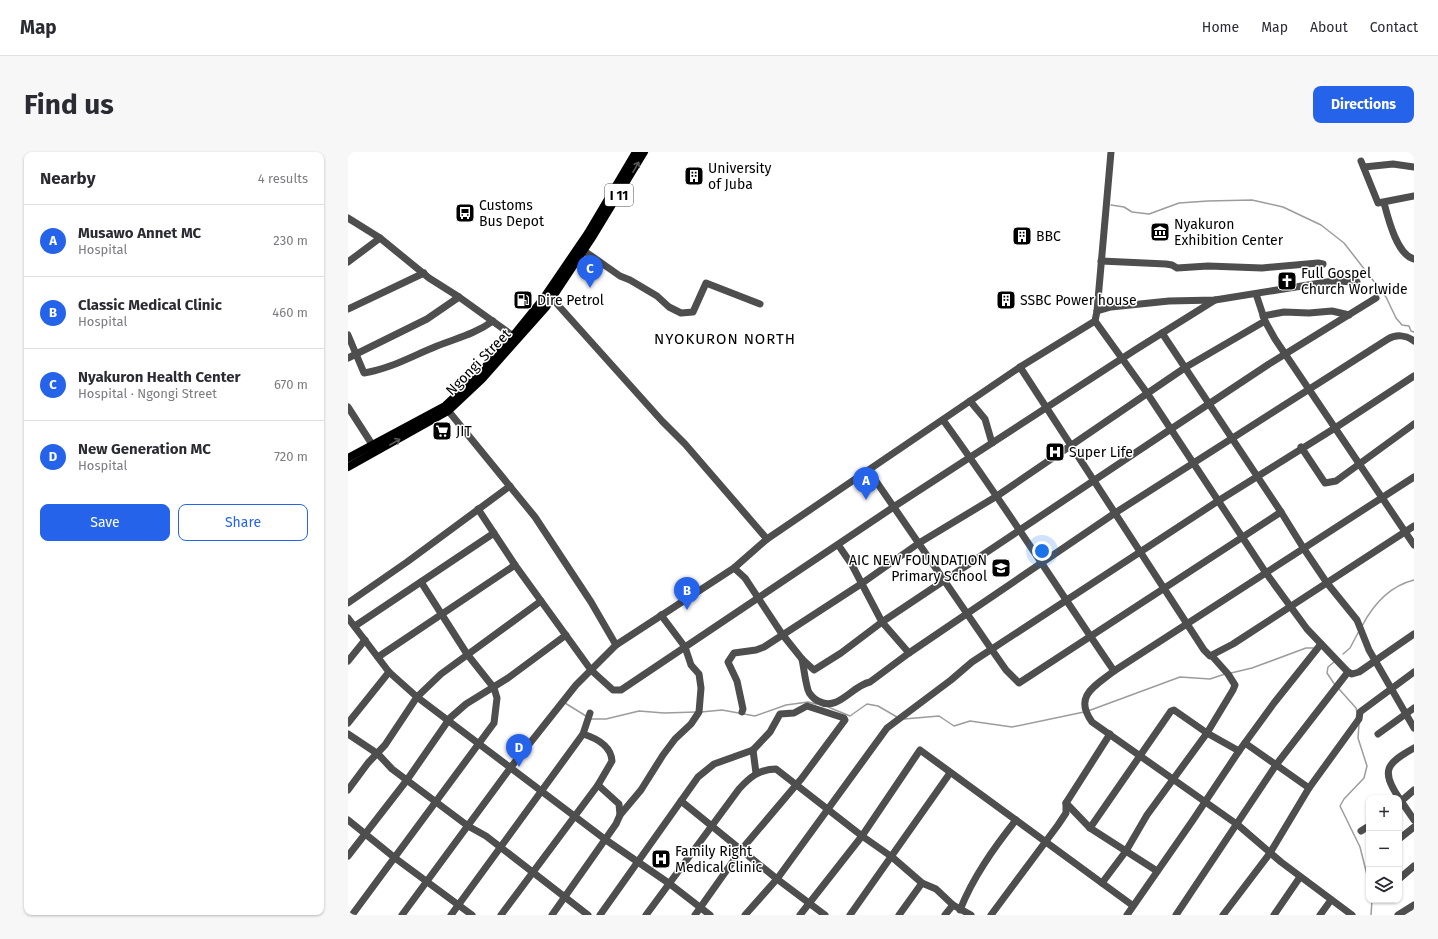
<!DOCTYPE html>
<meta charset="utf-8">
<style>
:root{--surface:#fff;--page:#f7f7f7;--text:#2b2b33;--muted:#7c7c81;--line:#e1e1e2;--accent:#2563eb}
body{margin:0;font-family:"Fira Sans",sans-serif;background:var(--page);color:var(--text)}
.controls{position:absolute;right:12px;bottom:12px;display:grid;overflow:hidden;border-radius:8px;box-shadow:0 1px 3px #0004}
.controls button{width:36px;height:36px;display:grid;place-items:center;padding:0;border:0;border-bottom:1px solid var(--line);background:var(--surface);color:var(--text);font:20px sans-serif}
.you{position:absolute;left:694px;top:399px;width:14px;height:14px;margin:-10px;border:3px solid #fff;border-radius:50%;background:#1a73e8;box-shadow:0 0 0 6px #1a73e833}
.badge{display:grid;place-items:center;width:26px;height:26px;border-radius:50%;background:var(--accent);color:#fff;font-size:13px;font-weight:700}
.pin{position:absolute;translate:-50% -33px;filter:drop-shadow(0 1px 2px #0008)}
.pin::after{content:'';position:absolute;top:21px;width:14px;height:12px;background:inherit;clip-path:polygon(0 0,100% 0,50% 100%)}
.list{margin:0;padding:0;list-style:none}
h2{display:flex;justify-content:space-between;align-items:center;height:52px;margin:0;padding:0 16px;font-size:17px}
h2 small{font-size:13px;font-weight:400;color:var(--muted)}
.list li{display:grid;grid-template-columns:26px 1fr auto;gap:12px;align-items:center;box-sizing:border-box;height:72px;padding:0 16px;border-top:1px solid var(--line)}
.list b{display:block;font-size:15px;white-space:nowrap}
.list p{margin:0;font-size:13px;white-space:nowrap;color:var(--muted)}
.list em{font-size:13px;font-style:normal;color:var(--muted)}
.actions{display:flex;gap:8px;padding:12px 16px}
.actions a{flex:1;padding:9px 0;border:1px solid var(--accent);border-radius:8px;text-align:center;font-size:14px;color:var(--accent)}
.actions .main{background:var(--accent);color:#fff}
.icon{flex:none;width:22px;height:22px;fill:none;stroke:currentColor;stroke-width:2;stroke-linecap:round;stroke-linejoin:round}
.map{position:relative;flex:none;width:1066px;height:763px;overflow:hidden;border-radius:8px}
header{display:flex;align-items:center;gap:24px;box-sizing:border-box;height:56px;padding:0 20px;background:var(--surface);border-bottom:1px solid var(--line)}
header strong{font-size:19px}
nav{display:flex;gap:22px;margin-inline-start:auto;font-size:14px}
.intro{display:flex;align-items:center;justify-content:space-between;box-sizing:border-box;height:96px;padding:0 24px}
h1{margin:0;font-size:28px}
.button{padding:10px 18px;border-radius:8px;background:var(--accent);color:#fff;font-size:14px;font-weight:700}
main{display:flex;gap:24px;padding:0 24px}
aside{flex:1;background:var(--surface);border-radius:8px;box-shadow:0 1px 3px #0004}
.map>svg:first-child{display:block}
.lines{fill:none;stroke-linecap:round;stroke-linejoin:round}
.stream{stroke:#9c9c9c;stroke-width:1.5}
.minor{stroke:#4e4e4e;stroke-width:7}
.major{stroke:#000;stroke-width:8}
.oneway{stroke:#595959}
.labels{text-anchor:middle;stroke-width:3;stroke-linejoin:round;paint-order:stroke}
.shield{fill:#fff;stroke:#4c4c4c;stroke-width:1}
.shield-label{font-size:13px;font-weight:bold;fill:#000}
.poi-label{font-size:14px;fill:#000;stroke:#fff;text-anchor:start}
.street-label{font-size:14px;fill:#000;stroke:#fff}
.neighbourhood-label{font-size:15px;letter-spacing:1px;fill:#000;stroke:#fff}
</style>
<header>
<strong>Map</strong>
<nav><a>Home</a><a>Map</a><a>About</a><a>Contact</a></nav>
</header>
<div class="intro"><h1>Find us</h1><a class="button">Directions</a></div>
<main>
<aside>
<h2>Nearby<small>4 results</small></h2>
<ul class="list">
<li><span class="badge">A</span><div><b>Musawo Annet MC</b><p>Hospital</p></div><em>230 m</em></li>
<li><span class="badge">B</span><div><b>Classic Medical Clinic</b><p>Hospital</p></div><em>460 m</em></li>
<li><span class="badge">C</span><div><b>Nyakuron Health Center</b><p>Hospital · Ngongi Street</p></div><em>670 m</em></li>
<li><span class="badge">D</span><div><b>New Generation MC</b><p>Hospital</p></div><em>720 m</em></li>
</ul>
<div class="actions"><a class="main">Save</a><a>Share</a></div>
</aside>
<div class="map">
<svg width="1066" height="763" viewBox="0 0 1066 763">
<rect width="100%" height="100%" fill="#fff"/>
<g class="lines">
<g class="stream">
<path d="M763,53L776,55L784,60L801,62L831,51L860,49L904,48L935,55L973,73L996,91L1038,145L1048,166L1054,173L1061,174L1063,179L1066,180"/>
<path d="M1014,474C1025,453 1042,434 1066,428"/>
<path d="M995,502L1002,496L1011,479"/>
<path d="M986,510L980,515L979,521L987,533"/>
<path d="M883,521L904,516L958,496H967"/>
<path d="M991,537L1008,556L1009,561"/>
<path d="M217,551L238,564"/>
<path d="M480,555L502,564L519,552L530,554L549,565"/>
<path d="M740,559L832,525L862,527L877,522"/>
<path d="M353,560L374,558L407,564L438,553L460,550L468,552"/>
<path d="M243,567H258L291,559L316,561L348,560"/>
<path d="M556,567L591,564L606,574L622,569L664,575L736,560"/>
<path d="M1011,572L1010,586L1019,614L1016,626L996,647L992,654L1012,695L1021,731"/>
<path d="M1023,763L1024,748"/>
</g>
<g class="minor">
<path d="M1013,9L1030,51L1066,44"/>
<path d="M1016,15L1045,12L1066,15"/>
<path d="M1036,51C1040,66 1049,103 1066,107"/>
<path d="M0,66L32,86L81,126L111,145L168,186"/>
<path d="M232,96L272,124L282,128L309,144L321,155L333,161L345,160L358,131L412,152"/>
<path d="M753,109L818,112L824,113L829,116L860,114L914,116L970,111L975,112"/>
<path d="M0,110L32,86"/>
<path d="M908,142L917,169L927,187L1066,393"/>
<path d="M201,143L314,269L337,292L419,387"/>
<path d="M0,157L76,121"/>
<path d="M749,159L763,155L821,149L867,148L985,129L1009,130"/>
<path d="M915,164L936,160L961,161L984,159L1001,163"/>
<path d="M747,169L799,241L918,421L959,477L1000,520L1004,522L1011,520L1066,482"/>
<path d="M814,181L933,360L956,397L979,431L1009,468L1021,498L1066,576"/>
<path d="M0,183L16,221C42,217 64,204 89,194C109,186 127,182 145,169"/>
<path d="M0,206L79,167L111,145"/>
<path d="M672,215L856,498L862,504L885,492L1066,374"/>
<path d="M622,249L637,267L644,291"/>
<path d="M0,255L27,297"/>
<path d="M98,256L187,365L243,450L268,493"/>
<path d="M595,268C655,350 709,436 766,519"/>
<path d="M953,295L977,331L988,329L1066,272"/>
<path d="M521,319L644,498L658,518L671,531L933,360"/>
<path d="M130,357L167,413L243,518L265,538H273L547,354L787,198L867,148"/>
<path d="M386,416L397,426L434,482L454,507L466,518L493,501L534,470L504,413L491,394"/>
<path d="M0,451L59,410L162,334"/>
<path d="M0,466L41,520L69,545L258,688L322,732L362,763"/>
<path d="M7,474L146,381"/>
<path d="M561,501L534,470L823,277L921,212L1028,146"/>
<path d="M30,505L167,413"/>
<path d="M454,507C456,517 457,528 460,538C461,542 466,547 470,549C491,560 503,534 522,530L561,501L767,361L1040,187C1048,182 1058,183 1066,189"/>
<path d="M0,509L17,488"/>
<path d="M394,560L395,557L389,529L380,510L386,501L408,498L416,495L513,432L571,391L649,344L838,215L917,169"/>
<path d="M0,571L41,520"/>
<path d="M0,582L30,602L44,617L120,674L138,684L240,763"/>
<path d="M1030,582L1066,556"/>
<path d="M897,591L961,636"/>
<path d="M405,598L408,621"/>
<path d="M0,638L20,611L37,593L69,545L93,522L193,449"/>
<path d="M1051,646C1032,618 1039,611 1066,596"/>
<path d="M1051,646L1066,668"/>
<path d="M333,649L429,727L477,763"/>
<path d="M718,651L742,676L809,719"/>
<path d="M1051,651L1066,638"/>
<path d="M272,663L293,638L315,603L327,587L343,572L351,560L353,536L351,522L343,513L337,495L313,463"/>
<path d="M0,668L47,706L124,763"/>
<path d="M742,676L823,559L826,558L859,581L891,599"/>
<path d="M1013,679L1021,674"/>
<path d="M1051,687L1066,675"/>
<path d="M0,704L59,628L102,566L118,552L160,526L218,483"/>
<path d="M1051,727L1066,714"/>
<path d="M754,731L778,699L799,663L859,581L885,538L887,533L880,522L864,504"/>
<path d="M612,758C625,725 646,696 668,668"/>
<path d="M4,763L146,571L149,546L146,536L119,502L73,430"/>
<path d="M54,763L163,615L228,533L268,493L386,416L419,387L672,215L747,169L749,159L763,0"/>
<path d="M103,763L235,582L242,561"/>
<path d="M153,763L250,633L264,609C263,594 248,586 235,582"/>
<path d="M204,763L268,672L272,663L271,652L250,633"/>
<path d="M252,763L350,625L366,612L405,598L422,580L432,562L446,561L459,554L496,566L497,568L454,626L393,698L347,763"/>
<path d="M298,763L391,637C401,626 411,617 428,617L514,684L544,705L574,731L588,737L605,753L623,763"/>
<path d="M397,763L429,727L539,576L603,528L624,510L870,349L987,276L1066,224"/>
<path d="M452,763L514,684L572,598L784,753"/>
<path d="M502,763L602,621"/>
<path d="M551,763L574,731"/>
<path d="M597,763L605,753"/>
<path d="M643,763L710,673L718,661V651L762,582"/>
<path d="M779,763L845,668L891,599L926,551L973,492"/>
<path d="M828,763L928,613L1000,520"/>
<path d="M875,763L922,701L961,636L1011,567L1012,560L1066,520"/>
<path d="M926,763L952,725"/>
<path d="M972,763L983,748"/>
<path d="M1004,763L933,710L890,673L744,570C725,544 747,534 766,519L1066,325"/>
<path d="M1050,763L1066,753"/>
</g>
<g class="major">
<path d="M0,306L97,254L131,222L165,184L195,147L240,81L288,0"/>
<path d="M0,315L100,259L134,227L198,155L245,84L296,0"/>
</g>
</g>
<defs><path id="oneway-shaft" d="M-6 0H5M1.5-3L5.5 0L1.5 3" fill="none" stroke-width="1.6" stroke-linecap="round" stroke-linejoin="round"/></defs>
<g class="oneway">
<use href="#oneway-shaft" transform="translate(288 15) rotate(-60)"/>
<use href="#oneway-shaft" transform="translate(47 290) rotate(-30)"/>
</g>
<defs>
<symbol id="building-square" viewBox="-11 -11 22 22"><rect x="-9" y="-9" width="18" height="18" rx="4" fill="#000" stroke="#fff"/><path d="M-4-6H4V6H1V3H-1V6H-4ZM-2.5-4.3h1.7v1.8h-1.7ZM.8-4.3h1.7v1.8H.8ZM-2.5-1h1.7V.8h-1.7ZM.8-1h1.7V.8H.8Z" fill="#fff"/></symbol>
<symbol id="bus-square" viewBox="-11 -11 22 22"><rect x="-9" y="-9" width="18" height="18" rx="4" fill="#000" stroke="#fff"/><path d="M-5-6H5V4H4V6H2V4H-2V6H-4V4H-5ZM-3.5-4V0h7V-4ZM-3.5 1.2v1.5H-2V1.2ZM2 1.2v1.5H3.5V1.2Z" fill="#fff"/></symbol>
<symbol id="museum-square" viewBox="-11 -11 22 22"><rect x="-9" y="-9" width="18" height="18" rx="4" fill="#000" stroke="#fff"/><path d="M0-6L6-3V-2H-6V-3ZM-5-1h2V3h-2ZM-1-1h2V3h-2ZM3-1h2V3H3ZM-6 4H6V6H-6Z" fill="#fff"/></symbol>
<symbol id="church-square" viewBox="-11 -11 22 22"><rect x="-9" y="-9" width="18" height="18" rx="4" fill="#000" stroke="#fff"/><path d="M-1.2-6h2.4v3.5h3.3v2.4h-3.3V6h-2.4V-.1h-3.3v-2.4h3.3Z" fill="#fff"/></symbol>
<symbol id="fuel-square" viewBox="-11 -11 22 22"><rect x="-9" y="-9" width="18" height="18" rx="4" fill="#000" stroke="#fff"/><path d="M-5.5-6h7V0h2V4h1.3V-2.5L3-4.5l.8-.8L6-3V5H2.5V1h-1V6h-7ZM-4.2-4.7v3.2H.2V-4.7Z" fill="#fff"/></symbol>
<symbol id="supermarket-square" viewBox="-11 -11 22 22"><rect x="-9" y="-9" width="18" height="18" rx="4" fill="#000" stroke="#fff"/><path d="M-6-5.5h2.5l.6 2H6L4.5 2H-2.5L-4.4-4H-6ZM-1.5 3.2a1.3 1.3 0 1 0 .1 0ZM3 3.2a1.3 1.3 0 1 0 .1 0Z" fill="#fff"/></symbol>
<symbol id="hospital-square" viewBox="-11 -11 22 22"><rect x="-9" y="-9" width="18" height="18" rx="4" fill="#000" stroke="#fff"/><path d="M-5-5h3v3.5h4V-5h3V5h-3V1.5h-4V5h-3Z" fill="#fff"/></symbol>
<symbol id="school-square" viewBox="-11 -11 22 22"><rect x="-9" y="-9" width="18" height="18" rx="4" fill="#000" stroke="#fff"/><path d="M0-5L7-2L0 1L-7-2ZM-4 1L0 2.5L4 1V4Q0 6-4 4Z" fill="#fff"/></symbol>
</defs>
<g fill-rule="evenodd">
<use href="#building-square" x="335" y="13" width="22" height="22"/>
<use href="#bus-square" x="106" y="50" width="22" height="22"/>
<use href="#museum-square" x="801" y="69" width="22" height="22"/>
<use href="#building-square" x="663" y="73" width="22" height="22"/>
<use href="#church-square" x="928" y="118" width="22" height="22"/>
<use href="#fuel-square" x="164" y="137" width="22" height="22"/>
<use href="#building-square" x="647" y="137" width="22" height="22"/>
<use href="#supermarket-square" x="83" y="268" width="22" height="22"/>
<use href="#hospital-square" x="696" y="289" width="22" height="22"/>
<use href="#school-square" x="642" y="405" width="22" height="22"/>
<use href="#hospital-square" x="302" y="696" width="22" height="22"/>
</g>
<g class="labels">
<rect class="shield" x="257" y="32" width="28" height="22" rx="3"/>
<g class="shield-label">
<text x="271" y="48">I 11</text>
</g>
<g class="poi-label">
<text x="360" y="21">University<tspan x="360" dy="16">of Juba</tspan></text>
<text x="131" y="58">Customs<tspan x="131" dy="16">Bus Depot</tspan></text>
<text x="826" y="77">Nyakuron<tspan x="826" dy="16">Exhibition Center</tspan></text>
<text x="688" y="89">BBC</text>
<text x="953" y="126">Full Gospel<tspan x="953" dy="16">Church Worlwide</tspan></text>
<text x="189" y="153">Dire Petrol</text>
<text x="672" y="153">SSBC Power house</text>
<text x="108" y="284">JIT</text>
<text x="721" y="305">Super Life</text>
<text x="639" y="413" text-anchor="end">AIC NEW FOUNDATION<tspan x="639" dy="16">Primary School</tspan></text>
<text x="327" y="704">Family Right<tspan x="327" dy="16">Medical Clinic</tspan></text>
</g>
<g class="street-label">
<text transform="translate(130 210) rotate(-46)" y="5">Ngongi Street</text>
</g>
<g class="neighbourhood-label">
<text x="377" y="192">NYOKURON NORTH</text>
</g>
</g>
</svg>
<div class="controls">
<button>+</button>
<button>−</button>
<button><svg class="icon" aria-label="layers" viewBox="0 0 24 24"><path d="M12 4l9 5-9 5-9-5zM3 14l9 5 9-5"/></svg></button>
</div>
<div class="you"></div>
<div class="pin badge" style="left:518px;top:348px">A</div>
<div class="pin badge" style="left:339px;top:458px">B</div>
<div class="pin badge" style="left:242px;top:136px">C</div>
<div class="pin badge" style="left:171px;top:615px">D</div>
</div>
</main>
